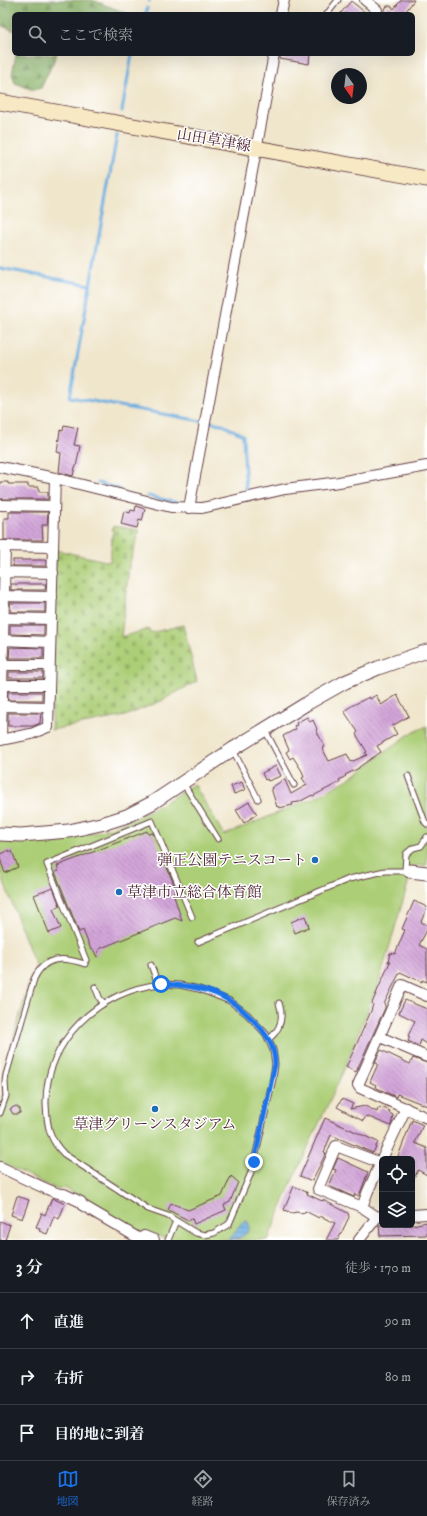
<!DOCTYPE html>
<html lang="ja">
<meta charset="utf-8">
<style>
:root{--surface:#171b24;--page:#20242c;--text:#f1f3f6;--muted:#9ea1a6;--line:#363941;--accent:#1a73e8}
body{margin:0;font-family:"IM FELL DW Pica","Noto Serif JP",serif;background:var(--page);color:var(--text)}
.controls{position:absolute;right:12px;bottom:12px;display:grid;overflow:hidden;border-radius:6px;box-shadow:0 4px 16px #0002}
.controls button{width:36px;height:36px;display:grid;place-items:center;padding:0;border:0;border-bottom:1px solid var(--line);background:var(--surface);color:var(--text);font:20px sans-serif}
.compass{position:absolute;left:331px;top:68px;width:36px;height:36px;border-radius:50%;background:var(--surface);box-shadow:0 4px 16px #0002;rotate:166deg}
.stop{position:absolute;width:12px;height:12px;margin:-9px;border:3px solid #1a73e8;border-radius:50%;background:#fff}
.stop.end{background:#1a73e8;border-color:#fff;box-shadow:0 1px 4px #0008}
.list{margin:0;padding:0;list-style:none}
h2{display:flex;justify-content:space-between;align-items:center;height:52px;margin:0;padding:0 16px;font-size:17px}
h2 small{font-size:13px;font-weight:400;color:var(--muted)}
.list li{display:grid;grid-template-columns:26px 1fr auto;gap:12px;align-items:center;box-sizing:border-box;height:56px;padding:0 16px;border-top:1px solid var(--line)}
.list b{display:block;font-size:15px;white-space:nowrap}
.list em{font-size:13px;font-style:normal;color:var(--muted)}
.icon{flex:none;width:22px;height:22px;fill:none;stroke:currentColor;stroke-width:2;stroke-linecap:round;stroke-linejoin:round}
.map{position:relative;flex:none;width:427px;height:1240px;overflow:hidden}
.search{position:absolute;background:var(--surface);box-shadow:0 4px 16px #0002;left:12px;right:12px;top:12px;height:44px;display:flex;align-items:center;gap:10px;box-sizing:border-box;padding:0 14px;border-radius:6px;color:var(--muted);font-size:15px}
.sheet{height:220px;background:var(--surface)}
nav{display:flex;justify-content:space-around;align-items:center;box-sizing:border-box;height:56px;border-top:1px solid var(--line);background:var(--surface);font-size:11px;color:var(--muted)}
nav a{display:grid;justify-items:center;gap:2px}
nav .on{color:var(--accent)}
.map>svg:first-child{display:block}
.forest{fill:url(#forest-firs);stroke:#6a6849}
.cemetery{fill:url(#cemetery-stones);stroke:#7b7650}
.park{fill:#acce76;stroke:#7b7650}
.water{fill:url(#water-rules);stroke:#5b6686}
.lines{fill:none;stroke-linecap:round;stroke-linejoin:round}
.stream{stroke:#6cade0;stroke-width:3}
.building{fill:url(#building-back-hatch)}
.service-casing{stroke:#633d43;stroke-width:7}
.minor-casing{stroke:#633d43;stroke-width:12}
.tertiary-casing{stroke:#633d43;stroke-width:15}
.secondary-casing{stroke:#633d43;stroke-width:17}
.service{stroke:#fff;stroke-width:5}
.minor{stroke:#fff;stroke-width:10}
.tertiary{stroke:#fff;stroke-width:13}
.secondary{stroke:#f7e9c3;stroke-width:15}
.route{stroke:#1a73e8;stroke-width:5}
.poi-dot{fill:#1f6fb2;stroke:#fff;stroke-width:1.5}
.labels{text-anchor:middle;stroke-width:3;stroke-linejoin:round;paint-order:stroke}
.street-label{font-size:15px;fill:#4a1f2b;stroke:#fff}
.poi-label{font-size:15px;fill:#4a1f2b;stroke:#fff;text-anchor:end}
</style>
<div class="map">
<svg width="427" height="1240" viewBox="0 0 427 1240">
<defs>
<pattern id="forest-firs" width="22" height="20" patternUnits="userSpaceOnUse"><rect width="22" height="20" fill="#89b167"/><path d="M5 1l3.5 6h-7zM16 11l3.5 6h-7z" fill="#728f55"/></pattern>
<pattern id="cemetery-stones" width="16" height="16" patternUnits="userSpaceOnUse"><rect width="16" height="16" fill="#acce76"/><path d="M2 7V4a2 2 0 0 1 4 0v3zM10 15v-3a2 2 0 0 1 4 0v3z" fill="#96b066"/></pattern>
<pattern id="water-rules" width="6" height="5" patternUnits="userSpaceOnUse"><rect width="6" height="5" fill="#6cade0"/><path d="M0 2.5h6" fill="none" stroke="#5b8cb6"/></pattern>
<pattern id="building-back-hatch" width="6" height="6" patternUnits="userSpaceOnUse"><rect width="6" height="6" fill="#d3a6d9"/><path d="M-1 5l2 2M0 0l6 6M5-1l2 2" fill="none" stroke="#ad87b0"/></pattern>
</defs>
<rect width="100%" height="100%" fill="#fff"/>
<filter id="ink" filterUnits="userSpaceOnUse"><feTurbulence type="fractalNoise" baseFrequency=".025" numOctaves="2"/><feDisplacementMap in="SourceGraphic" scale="8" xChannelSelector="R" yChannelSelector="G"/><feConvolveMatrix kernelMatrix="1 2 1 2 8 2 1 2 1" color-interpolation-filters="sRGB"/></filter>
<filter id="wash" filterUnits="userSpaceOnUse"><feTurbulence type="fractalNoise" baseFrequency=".012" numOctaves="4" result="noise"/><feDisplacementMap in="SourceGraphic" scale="16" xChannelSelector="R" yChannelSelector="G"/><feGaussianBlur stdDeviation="0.9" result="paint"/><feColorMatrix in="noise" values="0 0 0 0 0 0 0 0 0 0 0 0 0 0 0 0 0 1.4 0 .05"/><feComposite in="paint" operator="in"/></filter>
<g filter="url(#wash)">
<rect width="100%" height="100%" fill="#f0e6cc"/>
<g class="forest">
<path d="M0,0H93L128,14H14V31L0,25Z"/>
<path d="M16,54H57L41,88L33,90L15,83L12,74Z"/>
</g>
<path class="cemetery" d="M113,526L139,530L129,566L121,637L149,629L150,633L183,625L197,681L161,701L125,716L51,730L56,550L110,562Z"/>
<path class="park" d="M427,726V865L412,866L409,880L379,982L343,1072L292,1181L268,1240H169L146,1231L139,1233L87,1203L85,1198L64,1188L58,1190L0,1162V1104L3,1095L4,1071L31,976L37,967L32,957L0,871V841C33,840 69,840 101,831C135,821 164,803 194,784L224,835L316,797L352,777L408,735Z"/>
<path class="water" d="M245,1220L247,1221C256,1232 238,1240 229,1240C236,1233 237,1226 245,1220Z"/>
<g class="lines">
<g class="stream">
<path d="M149,1L150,0"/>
<path d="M146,14L147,8"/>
<path d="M122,111L132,54"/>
<path d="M117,135L70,397L201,421"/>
<path d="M0,268L90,285"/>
<path d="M209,422L221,424L243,435L246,494H244"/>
<path d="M98,483L119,489"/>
<path d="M148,496L179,503"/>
</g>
</g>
<g id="blocks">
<g class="building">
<path d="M401,0H414L404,14H382L387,6H391L394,9Z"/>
<path d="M351,1L367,14H340Z"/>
<path d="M280,54H310L309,64L280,59Z"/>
<path d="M64,425L78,428L74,445L80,446L76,467H75L73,476L59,472L61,453L57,452L60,430L63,431Z"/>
<path d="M0,482H8V484H28V487H39V492H48V499H0Z"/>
<path d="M136,506L145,509L142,521L139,520L137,528L121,524L124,511L130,513L131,510L135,511Z"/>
<path d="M9,512H48L47,525H42L43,540H4V518H9Z"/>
<rect x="13" y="560" width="33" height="6"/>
<path d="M11,584H46L45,590H11Z"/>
<path d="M10,603H45V612H11Z"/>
<path d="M10,625H44V635L10,634Z"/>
<path d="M10,647L43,648V658H9Z"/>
<rect x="9" y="672" width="34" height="6"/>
<rect x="8" y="692" width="34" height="8"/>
<path d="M376,695L381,705L397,695L409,716L392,726L397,734L377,746L381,752L359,767V768L345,775L346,776L339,780L340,782L313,796L312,795L299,802L292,803L293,805L279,808L278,806L277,807L271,788L283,780H285L291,794L307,785L302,778L304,777L302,771L293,757L290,759L286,752L289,750L283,736L296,729L294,726L297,725L296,723L307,717L310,722L313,720L317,729L316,730L325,747L322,748L329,761L347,754L351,762L367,755L365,753L367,752L356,734L358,732L344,711L353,705L369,697L370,699Z"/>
<path d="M8,713H41L40,723L33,726H8Z"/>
<path d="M276,766L281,776L268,781L267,779L265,780L262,773Z"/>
<path d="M242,782L245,790L234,794L231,786Z"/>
<path d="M249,802L257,814L244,823L236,810Z"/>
<path d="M147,831L148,834L153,833L177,892L173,893L182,921L175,918L99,949L97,957L93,949L91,950L83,930L79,932L55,872L59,871L57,866Z"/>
<path d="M9,850L10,852L12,851L18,867L5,873L0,859V854Z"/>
<path d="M53,888L60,906L53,909L61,928L49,933L34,895Z"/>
<path d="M414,901L427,907L421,922L427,925V930L419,945L427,949V982L422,980V982L400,972L384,1004L385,1005V1008L356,1072L346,1067L354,1050L371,1011L373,1004L372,1003L390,962H388L390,953L395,954L405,930L402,929Z"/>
<path d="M305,916L309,927L295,933L291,922Z"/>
<path d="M405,1000L427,1009V1044L421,1040L419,1046L408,1041L410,1037L408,1036L415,1021L399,1013Z"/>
<path d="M381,1050L410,1064L413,1058L427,1063V1106L397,1094L396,1097L375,1087L376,1085L370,1082L378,1064L375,1062Z"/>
<path d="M342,1099L353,1104L350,1109L365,1106L377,1112L378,1108L380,1109L381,1107L390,1111L389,1113L393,1115L391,1126L366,1116L363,1121L337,1107Z"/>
<path d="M16,1106L20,1109V1113L17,1114H13L10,1109Z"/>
<path d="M325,1118L378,1142L373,1153L331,1135L324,1152L326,1153L312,1181L300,1176Z"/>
<path d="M412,1120L423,1125L415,1143L427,1148V1175L418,1170L412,1182V1159H397Z"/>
<path d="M338,1158L368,1172L359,1196L355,1194L354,1197L329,1186L336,1170L333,1169Z"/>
<path d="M231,1176L238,1182L230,1202L224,1205L226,1210L194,1224L192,1218L188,1220L168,1210L171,1203L188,1210L222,1196Z"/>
<path d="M294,1186L308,1193L307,1194L322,1201L323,1200L348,1213L349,1217L338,1240H326L335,1223L320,1216L319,1218L305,1211L303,1214L297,1212L292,1213L284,1210Z"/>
<path d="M17,1196L29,1200L22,1219L11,1215Z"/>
<path d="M52,1198L65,1204L59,1219L54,1216L47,1234L39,1231L40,1228L36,1227L42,1213L45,1215Z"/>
<path d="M0,1221L10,1225L5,1240H0Z"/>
<path d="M427,1222V1235L380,1236L379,1225H412Z"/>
</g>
</g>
</g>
<g filter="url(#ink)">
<use href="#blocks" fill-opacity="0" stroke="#633d43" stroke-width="1"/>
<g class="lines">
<defs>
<g id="service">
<path d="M327,14L338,0"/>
<path d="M265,730L294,785"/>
<path d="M233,750L258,799"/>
<path d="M408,776L425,822L427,824"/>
<path d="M183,783L218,839"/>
<path d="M405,871L406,854L413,848L421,846L427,837"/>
<path d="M198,942L349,879L385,871H409"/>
<path d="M86,960L47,864L152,821L192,917"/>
<path d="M151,965L158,984"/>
<path d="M161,984L180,985L199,989L230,1001L247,1014L266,1034L273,1050L275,1064L273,1079L254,1162L250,1175L229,1224L214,1233L205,1235L196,1233L168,1216L148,1209L64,1154C49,1139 47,1126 46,1104C45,1040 100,990 161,984Z"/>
<path d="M95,987L100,999L104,1003"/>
<path d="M269,1039C281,1029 284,1018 279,1003"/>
<path d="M0,1113L6,1096L5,1082L6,1075L34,979C45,955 64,957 85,964"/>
<path d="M168,1240L176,1221"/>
</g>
<g id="minor">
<path d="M365,0L377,10"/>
<path d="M281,14L284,0"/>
<path d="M0,467L55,478L171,507L202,508L285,489L339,482L427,466"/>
<path d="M0,505L53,506"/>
<path d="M189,508L274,54"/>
<path d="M0,546L53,547"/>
<path d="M0,572L53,573"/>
<path d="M0,596L52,597"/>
<path d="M3,618L51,619"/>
<path d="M0,640L50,642"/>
<path d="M2,665H49"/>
<path d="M2,685H49"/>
<path d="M2,706L48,707"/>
<path d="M0,740L31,734L48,727L55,478"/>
<path d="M1,740L5,546"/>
<path d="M427,996L402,985L358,1085L360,1088L427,1118"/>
<path d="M380,1037L427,1057"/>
<path d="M382,1159L406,1108"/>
<path d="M382,1160L368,1191L362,1207L377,1217L382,1216"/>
<path d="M0,1167C10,1171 57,1196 64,1194L81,1202L82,1205L140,1239L144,1236L154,1240"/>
<path d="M362,1207L318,1189L336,1146L381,1163"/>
<path d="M412,1215L427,1214"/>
<path d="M359,1240L377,1217"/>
</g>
<g id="tertiary">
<path d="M0,834L21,835L69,831L105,823L127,816L152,803L233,749L306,704L345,682L378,668L427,651"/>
<path d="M410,871L427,873"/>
</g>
<path id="secondary" d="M0,102L427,179"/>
</defs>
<use href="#service" class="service-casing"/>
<use href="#minor" class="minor-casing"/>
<use href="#tertiary" class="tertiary-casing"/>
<use href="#secondary" class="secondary-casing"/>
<use href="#service" class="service"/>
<use href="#minor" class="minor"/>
<use href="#tertiary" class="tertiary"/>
<use href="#secondary" class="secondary"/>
</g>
</g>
<g class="lines" filter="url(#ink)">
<path class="route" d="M161,984C185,985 210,988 230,1001C239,1006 247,1014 254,1021C266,1033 275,1046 275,1064L254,1162"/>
</g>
<g class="poi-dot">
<circle cx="315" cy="860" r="4"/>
<circle cx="119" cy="892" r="4"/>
<circle cx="155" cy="1109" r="4"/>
</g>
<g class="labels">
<g class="street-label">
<text transform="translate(214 140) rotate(10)" y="5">山田草津線</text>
</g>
<g class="poi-label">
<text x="307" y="865">弾正公園テニスコート</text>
<text x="127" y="897" text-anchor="start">草津市立総合体育館</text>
<text x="155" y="1129" text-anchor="middle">草津グリーンスタジアム</text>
</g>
</g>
</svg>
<div class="controls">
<button><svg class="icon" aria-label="locate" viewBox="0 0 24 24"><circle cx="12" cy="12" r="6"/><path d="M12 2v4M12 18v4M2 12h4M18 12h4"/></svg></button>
<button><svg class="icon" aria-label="layers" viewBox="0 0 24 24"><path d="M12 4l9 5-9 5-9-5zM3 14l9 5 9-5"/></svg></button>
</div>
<svg class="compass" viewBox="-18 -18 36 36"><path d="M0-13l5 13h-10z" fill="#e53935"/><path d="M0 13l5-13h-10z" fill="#9ea1a6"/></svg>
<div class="stop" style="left:161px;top:984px"></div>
<div class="stop end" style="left:254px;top:1162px"></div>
<div class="search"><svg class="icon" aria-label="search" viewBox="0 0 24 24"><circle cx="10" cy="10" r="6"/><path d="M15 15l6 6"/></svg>ここで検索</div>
</div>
<section class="sheet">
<h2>3 分<small>徒歩 · 170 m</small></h2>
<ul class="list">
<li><svg class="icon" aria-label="ahead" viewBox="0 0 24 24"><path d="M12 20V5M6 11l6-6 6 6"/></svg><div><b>直進</b></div><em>90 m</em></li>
<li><svg class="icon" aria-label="right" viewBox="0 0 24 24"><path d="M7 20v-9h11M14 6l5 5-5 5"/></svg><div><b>右折</b></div><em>80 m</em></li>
<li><svg class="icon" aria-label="arrive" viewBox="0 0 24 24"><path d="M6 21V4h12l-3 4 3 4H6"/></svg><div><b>目的地に到着</b></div></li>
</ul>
</section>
<nav>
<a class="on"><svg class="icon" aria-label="map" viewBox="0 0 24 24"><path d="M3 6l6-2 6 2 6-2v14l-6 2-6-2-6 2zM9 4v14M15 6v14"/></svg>地図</a>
<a><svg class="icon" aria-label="directions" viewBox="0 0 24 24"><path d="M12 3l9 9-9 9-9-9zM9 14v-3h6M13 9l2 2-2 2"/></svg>経路</a>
<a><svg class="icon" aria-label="saved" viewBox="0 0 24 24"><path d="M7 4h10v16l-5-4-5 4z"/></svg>保存済み</a>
</nav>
